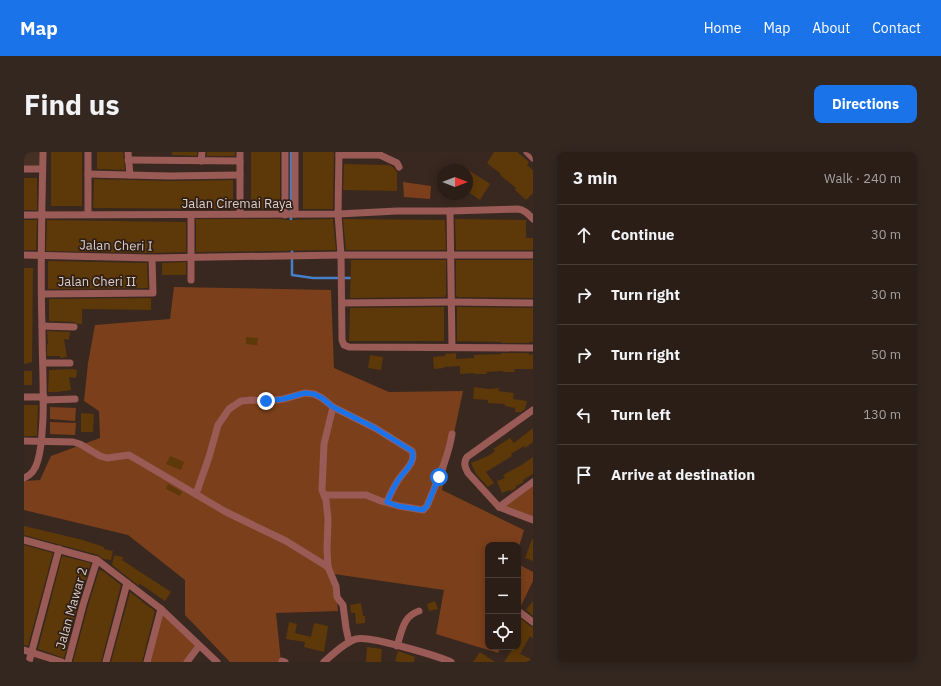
<!DOCTYPE html>
<meta charset="utf-8">
<style>
:root{--surface:#2b1e17;--page:#332720;--text:#f1f3f6;--muted:#a6a2a1;--line:#473c36;--accent:#1a73e8}
body{margin:0;font-family:"IBM Plex Sans",sans-serif;background:var(--page);color:var(--text)}
.controls{position:absolute;right:12px;bottom:12px;display:grid;overflow:hidden;border-radius:8px;box-shadow:0 2px 10px #0003}
.controls button{width:36px;height:36px;display:grid;place-items:center;padding:0;border:0;border-bottom:1px solid var(--line);background:var(--surface);color:var(--text);font:20px sans-serif}
.compass{position:absolute;left:413px;top:12px;width:36px;height:36px;border-radius:50%;background:var(--surface);box-shadow:0 2px 10px #0003;rotate:90deg}
.stop{position:absolute;width:12px;height:12px;margin:-9px;border:3px solid #1a73e8;border-radius:50%;background:#fff}
.stop.end{background:#1a73e8;border-color:#fff;box-shadow:0 1px 4px #0008}
.list{margin:0;padding:0;list-style:none}
h2{display:flex;justify-content:space-between;align-items:center;height:52px;margin:0;padding:0 16px;font-size:17px}
h2 small{font-size:13px;font-weight:400;color:var(--muted)}
.list li{display:grid;grid-template-columns:26px 1fr auto;gap:12px;align-items:center;box-sizing:border-box;height:60px;padding:0 16px;border-top:1px solid var(--line)}
.list b{display:block;font-size:15px;white-space:nowrap}
.list em{font-size:13px;font-style:normal;color:var(--muted)}
.icon{flex:none;width:22px;height:22px;fill:none;stroke:currentColor;stroke-width:2;stroke-linecap:round;stroke-linejoin:round}
.map{position:relative;flex:none;width:509px;height:510px;overflow:hidden;border-radius:8px}
header{display:flex;align-items:center;gap:24px;box-sizing:border-box;height:56px;padding:0 20px;background:var(--accent);color:#fff}
header strong{font-size:19px}
nav{display:flex;gap:22px;margin-inline-start:auto;font-size:14px}
.intro{display:flex;align-items:center;justify-content:space-between;box-sizing:border-box;height:96px;padding:0 24px}
h1{margin:0;font-size:28px}
.button{padding:10px 18px;border-radius:8px;background:var(--accent);color:#fff;font-size:14px;font-weight:700}
main{display:flex;gap:24px;padding:0 24px}
aside{flex:1;background:var(--surface);border-radius:8px;box-shadow:0 2px 10px #0003}
.map>svg:first-child{display:block}
.built{fill:#462f23}
.green{fill:#7b3f1b}
.lines{fill:none;stroke-linecap:round;stroke-linejoin:round}
.stream{stroke:#467fca;stroke-width:2.5}
.building{fill:#5d3808}
.street{stroke:#9a5a56;stroke-width:7}
.route{stroke:#1a73e8;stroke-width:5}
.labels{text-anchor:middle;stroke-width:3.5;stroke-linejoin:round;paint-order:stroke}
.street-label{font-size:13px;fill:#dbcfca;stroke:#2f1f16}
</style>
<header>
<strong>Map</strong>
<nav><a>Home</a><a>Map</a><a>About</a><a>Contact</a></nav>
</header>
<div class="intro"><h1>Find us</h1><a class="button">Directions</a></div>
<main>
<div class="map">
<svg width="509" height="510" viewBox="0 0 509 510">
<rect width="100%" height="100%" fill="#39281f"/>
<rect class="built" x="0" y="0" width="15" height="14"/>
<g class="green">
<path d="M379,30L407,34L406,47L380,45Z"/>
<path d="M150,135L307,138L310,216L365,240L439,239L418,338L500,378L494,398V393H464V495H477L474,501L412,482L420,438L310,422L314,459L252,461L257,510H206L161,463V428L104,383L0,358V329L16,328L27,304L76,286L75,259L60,249L64,211L71,173L146,167Z"/>
<path d="M26,255L52,256L51,269L26,267Z"/>
<path d="M26,270L52,271L51,283L26,282Z"/>
<path d="M509,330V368L475,355Z"/>
<path d="M494,412L509,420V429L494,460Z"/>
<path d="M137,457L175,494L163,510H123Z"/>
</g>
<g class="lines">
<g class="stream">
<path d="M267,0V69"/>
<path d="M268,96V123L289,126H328"/>
</g>
</g>
<g class="building">
<rect x="27" y="0" width="31" height="54"/>
<path d="M73,0H99L101,18L73,17Z"/>
<path d="M148,0H173V4L148,3Z"/>
<rect x="183" y="0" width="28" height="4"/>
<rect x="227" y="0" width="29" height="57"/>
<path d="M279,0H310L309,57H279Z"/>
<path d="M470,0H493L505,10L503,13L509,18V41L502,48L491,38L492,36L476,23L477,22L463,11Z"/>
<path d="M320,12L365,13L369,15L373,20V39L319,38Z"/>
<path d="M443,17L466,32L456,48L443,39Z"/>
<rect x="0" y="26" width="13" height="32"/>
<path d="M70,27L145,29L209,28V57L69,56Z"/>
<path d="M172,67H258L261,68L309,67L312,98L172,100Z"/>
<path d="M319,67L421,68L422,98H322Z"/>
<path d="M431,67L502,68V86H509V98H432Z"/>
<path d="M0,68H13L12,98H0Z"/>
<path d="M23,68L162,70V100L126,101L22,99Z"/>
<path d="M327,108H422V143H421V145L326,146Z"/>
<path d="M432,108H509V146L433,145V144H432Z"/>
<path d="M24,109L123,111L124,136L24,137Z"/>
<path d="M162,110V123H138V111Z"/>
<path d="M0,116H9L8,210L0,212Z"/>
<path d="M127,146V158L58,157V172H54L50,170L25,169V147Z"/>
<path d="M420,155V189H325L326,156Z"/>
<path d="M433,155L509,156V190H505V191H478V190L433,189Z"/>
<path d="M23,179L46,180L45,188L40,187L43,205L36,206V204H23V192H24Z"/>
<path d="M222,185L234,186L233,193L222,192Z"/>
<path d="M432,201V207L450,206V203L478,202V201H505V203L509,202V217H490L491,220H479V219L462,220L463,222H451V221L436,222V214L420,215V216L410,217L409,205L421,204V202Z"/>
<path d="M346,203L359,205L357,218L344,216Z"/>
<path d="M48,217L53,218L52,226L45,225L47,238L33,240H24L25,218Z"/>
<rect x="0" y="219" width="8" height="14"/>
<path d="M450,235L464,237L475,236L474,239L490,241L489,247L503,249L501,257L497,260H491V256L481,254V252L464,251V248L449,247Z"/>
<path d="M0,253H14L13,284H0Z"/>
<path d="M57,261L70,262L69,280H57Z"/>
<path d="M509,276V290L501,296L500,294L487,302L488,304L462,320L470,331L464,335L452,322L447,311L464,304L471,299L469,297L486,286L490,291Z"/>
<path d="M146,304L160,310L157,318L142,312Z"/>
<path d="M509,305V322L499,328L500,330L492,334V336L487,339L486,338L478,341L473,329L481,326L479,323L496,314Z"/>
<path d="M144,332L158,340L156,344L142,337Z"/>
<path d="M0,374L59,388L80,395V397L89,399L87,408L79,407L74,403L0,383Z"/>
<path d="M508,387H509V409L501,406Z"/>
<path d="M0,393L29,401L4,494L0,493Z"/>
<path d="M90,403L99,405L98,408L147,440L141,449L115,431V434L88,413Z"/>
<path d="M38,404L67,411L54,452L40,506L14,497Z"/>
<path d="M75,418L79,419L97,433L77,510H49L64,454Z"/>
<path d="M106,440L118,449V450L120,451L131,459L118,510H87Z"/>
<path d="M411,449L414,457L405,459L403,452Z"/>
<path d="M509,449V464L502,458Z"/>
<path d="M337,451L339,464H341V471L332,472L331,461H327L326,453Z"/>
<path d="M497,467L506,474L509,475V487L506,484L496,502L509,508V510H480L490,495H494V471Z"/>
<path d="M265,470L273,472L271,481L287,485L290,471L304,474L300,500L280,495L281,490L262,487Z"/>
<path d="M343,495L358,497L357,510H342Z"/>
<path d="M374,499L391,505L390,510H375L371,509Z"/>
<path d="M456,500L471,510H449Z"/>
</g>
<g class="lines">
<g class="street">
<path d="M104,0L106,23"/>
<path d="M271,0V62"/>
<path d="M315,0L314,62L317,103L318,188L320,193L325,195L509,196"/>
<path d="M355,0L356,3L373,11L375,15"/>
<path d="M503,0L509,6"/>
<path d="M315,3H356"/>
<path d="M104,8L216,9"/>
<path d="M177,9L178,0"/>
<path d="M0,17H18"/>
<path d="M64,22L145,24L216,23"/>
<path d="M426,59L428,195"/>
<path d="M64,62V0"/>
<path d="M216,62V0"/>
<path d="M0,63L314,62L373,59H426L494,57C501,58 504,62 509,67"/>
<path d="M167,63V128"/>
<path d="M261,63V0"/>
<path d="M0,103L128,106L317,103H509"/>
<path d="M18,142L129,141L128,106"/>
<path d="M318,151L428,150L509,151"/>
<path d="M18,174L50,175"/>
<path d="M19,211H46"/>
<path d="M0,245H20"/>
<path d="M19,248L51,247"/>
<path d="M309,255L351,276L388,299C393,310 378,321 373,330C369,336 366,343 363,350"/>
<path d="M509,258L443,305C439,311 441,315 444,321L475,355L509,368"/>
<path d="M0,289L49,290L56,292L76,304L83,306L105,303L202,360L262,389L304,415"/>
<path d="M0,326C8,323 12,316 14,308C18,294 18,280 19,266C20,235 18,205 18,174C16,116 18,58 19,0"/>
<path d="M172,342L185,305L194,273L205,257L217,249L228,248L242,249L259,247L281,241L290,242L298,246L309,255L300,292L298,338L302,348L304,367L303,398L304,415L312,434L313,445L319,453L322,476L325,490"/>
<path d="M300,343H342L357,349L375,354L399,358L403,354C412,331 424,307 428,282"/>
<path d="M475,355L509,330"/>
<path d="M0,388L73,408L137,457L193,510"/>
<path d="M497,461L509,470"/>
<path d="M373,494C378,479 379,464 395,459"/>
<path d="M0,498L38,510"/>
<path d="M258,509L261,510"/>
<path d="M5,510L35,397"/>
<path d="M44,510L59,453L73,408"/>
<path d="M82,510L103,431"/>
<path d="M123,510L137,457"/>
<path d="M163,510L175,494"/>
<path d="M300,510C308,503 321,490 332,487C345,483 413,504 427,510"/>
</g>
</g>
<g class="lines">
<path class="route" d="M242,249L259,247L281,241L290,242L298,246L309,255L351,276L388,299C393,310 378,321 373,330C369,336 366,343 363,350L374,354L399,358L403,354L415,325"/>
</g>
<g class="labels">
<g class="street-label">
<text x="213" y="56">Jalan Ciremai Raya</text>
<text transform="translate(92 93) rotate(1)" y="5">Jalan Cheri I</text>
<text x="73" y="134">Jalan Cheri II</text>
<text transform="translate(47 456) rotate(-74)" y="5">Jalan Mawar 2</text>
</g>
</g>
</svg>
<div class="controls">
<button>+</button>
<button>−</button>
<button><svg class="icon" aria-label="locate" viewBox="0 0 24 24"><circle cx="12" cy="12" r="6"/><path d="M12 2v4M12 18v4M2 12h4M18 12h4"/></svg></button>
</div>
<svg class="compass" viewBox="-18 -18 36 36"><path d="M0-13l5 13h-10z" fill="#e53935"/><path d="M0 13l5-13h-10z" fill="#a6a2a1"/></svg>
<div class="stop" style="left:415px;top:325px"></div>
<div class="stop end" style="left:242px;top:249px"></div>
</div>
<aside>
<h2>3 min<small>Walk · 240 m</small></h2>
<ul class="list">
<li><svg class="icon" aria-label="ahead" viewBox="0 0 24 24"><path d="M12 20V5M6 11l6-6 6 6"/></svg><div><b>Continue</b></div><em>30 m</em></li>
<li><svg class="icon" aria-label="right" viewBox="0 0 24 24"><path d="M7 20v-9h11M14 6l5 5-5 5"/></svg><div><b>Turn right</b></div><em>30 m</em></li>
<li><svg class="icon" aria-label="right" viewBox="0 0 24 24"><path d="M7 20v-9h11M14 6l5 5-5 5"/></svg><div><b>Turn right</b></div><em>50 m</em></li>
<li><svg class="icon" aria-label="left" viewBox="0 0 24 24"><path d="M17 20v-9H6M10 6l-5 5 5 5"/></svg><div><b>Turn left</b></div><em>130 m</em></li>
<li><svg class="icon" aria-label="arrive" viewBox="0 0 24 24"><path d="M6 21V4h12l-3 4 3 4H6"/></svg><div><b>Arrive at destination</b></div></li>
</ul>
</aside>
</main>
